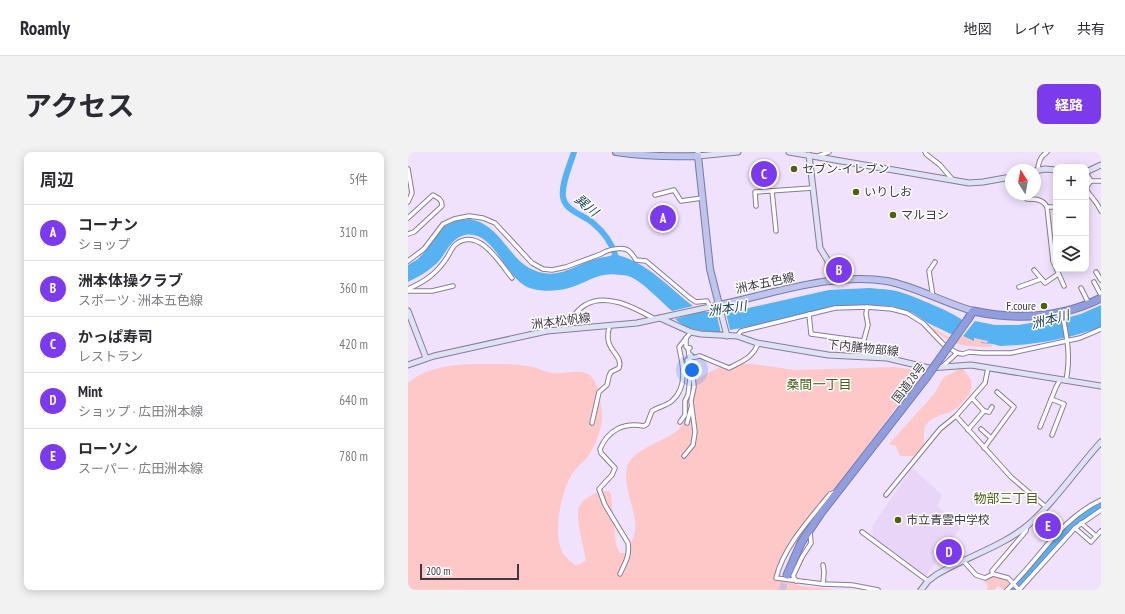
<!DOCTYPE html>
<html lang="ja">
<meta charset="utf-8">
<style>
:root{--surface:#fff;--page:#f2f2f3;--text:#2b2b33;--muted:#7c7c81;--line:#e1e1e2;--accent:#7c3aed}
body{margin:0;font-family:"PT Sans Narrow","Noto Sans JP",sans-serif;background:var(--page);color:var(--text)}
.controls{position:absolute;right:12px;top:12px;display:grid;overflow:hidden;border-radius:8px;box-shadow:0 2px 10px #0003}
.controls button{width:36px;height:36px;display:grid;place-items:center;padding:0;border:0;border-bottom:1px solid var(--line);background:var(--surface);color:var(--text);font:20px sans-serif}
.compass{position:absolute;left:597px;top:12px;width:36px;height:36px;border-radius:50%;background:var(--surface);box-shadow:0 2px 10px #0003;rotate:349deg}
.scale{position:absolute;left:12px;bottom:10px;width:99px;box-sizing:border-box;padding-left:4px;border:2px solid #3f3843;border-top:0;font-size:11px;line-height:14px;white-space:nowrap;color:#3f3843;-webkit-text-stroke:3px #fff;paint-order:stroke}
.you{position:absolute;left:284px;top:218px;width:14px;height:14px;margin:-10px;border:3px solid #fff;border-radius:50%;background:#1a73e8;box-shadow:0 0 0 6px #1a73e833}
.badge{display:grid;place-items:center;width:26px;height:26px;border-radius:50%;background:var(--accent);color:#fff;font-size:13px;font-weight:700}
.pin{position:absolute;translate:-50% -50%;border:2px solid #fff;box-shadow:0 1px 4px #0006}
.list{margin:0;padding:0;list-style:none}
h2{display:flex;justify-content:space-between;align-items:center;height:52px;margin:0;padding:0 16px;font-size:17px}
h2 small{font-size:13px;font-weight:400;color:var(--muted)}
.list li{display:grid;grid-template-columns:26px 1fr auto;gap:12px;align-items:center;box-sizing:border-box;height:56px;padding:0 16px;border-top:1px solid var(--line)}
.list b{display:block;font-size:15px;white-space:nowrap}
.list p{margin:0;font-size:13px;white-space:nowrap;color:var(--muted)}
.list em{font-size:13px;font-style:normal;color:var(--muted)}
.icon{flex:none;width:22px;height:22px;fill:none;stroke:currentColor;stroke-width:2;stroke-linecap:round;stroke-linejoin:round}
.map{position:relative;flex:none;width:693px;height:438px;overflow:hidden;border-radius:8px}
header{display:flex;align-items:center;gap:24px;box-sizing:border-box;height:56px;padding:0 20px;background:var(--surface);border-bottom:1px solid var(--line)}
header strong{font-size:19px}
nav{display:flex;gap:22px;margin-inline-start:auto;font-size:14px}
.intro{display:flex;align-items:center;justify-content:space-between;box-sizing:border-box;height:96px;padding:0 24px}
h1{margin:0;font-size:28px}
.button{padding:10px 18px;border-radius:8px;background:var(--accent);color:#fff;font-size:14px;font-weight:700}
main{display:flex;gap:24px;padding:0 24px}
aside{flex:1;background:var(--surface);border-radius:8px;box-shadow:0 2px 10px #0003}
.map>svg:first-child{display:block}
.built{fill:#e9d5f8}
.green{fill:#ffc8c8}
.water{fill:#57b2f2}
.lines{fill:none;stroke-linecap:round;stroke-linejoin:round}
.river{stroke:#57b2f2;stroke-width:6}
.highway-tunnel{stroke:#cdbfd8;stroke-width:7;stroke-dasharray:7 3.5;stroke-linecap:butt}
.street-casing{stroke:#8a7b95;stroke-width:5.5}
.secondary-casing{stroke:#8a7b95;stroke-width:7}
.primary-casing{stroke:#757aa8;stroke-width:8}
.highway-casing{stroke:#757aa8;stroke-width:9}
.street{stroke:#fff;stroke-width:3.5}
.secondary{stroke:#dee2f5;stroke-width:5}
.primary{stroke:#bec4eb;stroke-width:6}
.highway{stroke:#929dde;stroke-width:7}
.highway-bridge-casing{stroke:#757aa8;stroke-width:9;stroke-linecap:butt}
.highway-bridge{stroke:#929dde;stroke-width:7}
.poi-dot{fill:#4f620a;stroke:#fff;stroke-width:1.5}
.labels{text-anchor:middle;stroke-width:3;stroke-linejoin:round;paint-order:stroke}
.poi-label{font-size:12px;fill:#3f3843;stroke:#fff;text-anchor:start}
.street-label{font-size:12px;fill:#3f3843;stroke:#fff}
.water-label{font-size:13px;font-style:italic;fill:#183e58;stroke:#fff}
.neighbourhood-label{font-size:13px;fill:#4e6015;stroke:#fff}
</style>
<header>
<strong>Roamly</strong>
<nav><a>地図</a><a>レイヤ</a><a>共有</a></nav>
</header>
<div class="intro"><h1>アクセス</h1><a class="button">経路</a></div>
<main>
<aside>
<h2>周辺<small>5件</small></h2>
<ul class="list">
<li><span class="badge">A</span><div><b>コーナン</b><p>ショップ</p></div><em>310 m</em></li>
<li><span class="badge">B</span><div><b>洲本体操クラブ</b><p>スポーツ · 洲本五色線</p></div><em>360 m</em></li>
<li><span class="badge">C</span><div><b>かっぱ寿司</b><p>レストラン</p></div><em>420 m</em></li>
<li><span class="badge">D</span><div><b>Mint</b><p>ショップ · 広田洲本線</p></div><em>640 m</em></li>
<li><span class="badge">E</span><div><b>ローソン</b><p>スーパー · 広田洲本線</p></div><em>780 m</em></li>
</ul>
</aside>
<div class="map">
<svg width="693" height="438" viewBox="0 0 693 438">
<rect width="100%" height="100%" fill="#f0e1fd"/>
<path class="built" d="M504,316L534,343L529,354L553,375L517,425L465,385L464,375Z"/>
<g class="green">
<path d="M524,175L541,185L545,182L580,189V192H585L583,195C553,195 548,194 523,177Z"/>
<path d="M324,211L345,212L387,218L487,215L509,218L514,220L461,292L437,323L429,338L423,348L399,372L366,426L394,434L428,438H0V231C22,212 53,212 81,212C94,212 107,212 120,214C129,215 137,221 147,221C157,222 170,217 180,222C186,225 190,236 191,243C194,257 196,267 191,281C189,289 183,300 179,306C175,310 170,314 166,319C154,335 145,378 153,397C155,403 162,409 167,413L172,412L178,408C176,396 167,366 171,355C176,344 191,339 201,339L203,342L208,393L212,401H217C221,395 226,386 227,379C230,361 214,335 219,315C224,297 256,290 270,278C276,273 276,266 277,258C280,226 297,221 324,211Z"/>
<path d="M554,216C557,220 560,223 562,226C568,238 555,251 546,258C538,263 523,263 517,275C515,281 516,290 517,296L510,304H492L488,294L481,292L526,242L536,225Z"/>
<path d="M584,425H588L599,428L601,434L596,438L590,434L586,438H579L580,434L576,429Z"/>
</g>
<g class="water">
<path d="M62,67C95,74 100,109 128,119C155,129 171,108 197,105C201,105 205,102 209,103C239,110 261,136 285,154L264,159C251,148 239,134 225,126C221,124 217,123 213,123C190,119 181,130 161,136C149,139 137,140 125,137C97,131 88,77 57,83C42,86 38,103 28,112C19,120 10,125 0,130V113L10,107L20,96L35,75L50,68Z"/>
<path d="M461,136C471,137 482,137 492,140C505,144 547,161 557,170L547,184L520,171L505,161L484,154L438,153L361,171L322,178L318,161L421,138Z"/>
<path d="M693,153V175C660,187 627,193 592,194L585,192L573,191V190L579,191L580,189L566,186V189L555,184L567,169L587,173H610L662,165L673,162Z"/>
<path d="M295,159L298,160H308L313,181C296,179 280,179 267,167Z"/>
</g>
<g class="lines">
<g class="river">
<path d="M166,0C162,13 153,32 155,45C157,59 176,63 185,71C197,81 206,94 209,110"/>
<path d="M604,438C635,411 655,372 693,353"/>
</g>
<path class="highway-tunnel" d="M374,438L379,423"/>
<defs>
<g id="street">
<path d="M517,0L518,2L532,13L545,28"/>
<path d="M410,4L421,0"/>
<path d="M0,17L4,41L0,50"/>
<path d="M630,18C630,11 633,4 639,0"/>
<path d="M678,21L683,29"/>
<path d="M693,29H683C674,39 681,40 686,48C689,51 691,55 693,59"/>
<path d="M364,39L368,79"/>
<path d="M614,42L619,47C627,47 635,47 639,55L645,109L648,108"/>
<path d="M247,43L266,38L273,49L294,46"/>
<path d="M348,54L347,40L405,36"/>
<path d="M639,55H648"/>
<path d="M0,66L25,43C30,46 34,47 34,54L6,80L0,82"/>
<path d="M0,109L16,97L35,72L46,67L61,64L75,66L87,71L124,111L135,117L144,118L158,115L193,102C199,98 216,93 222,100C224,102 226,105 228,108L238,109L282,146L288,150L299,149L302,155"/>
<path d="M645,109L656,134"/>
<path d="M626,118L637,131L650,122"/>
<path d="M688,120L693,128"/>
<path d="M686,130L693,143"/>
<path d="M611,135L633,127"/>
<path d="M673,136L681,152"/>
<path d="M0,137C16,130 28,122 38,107C41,103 44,95 48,92C71,75 92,111 104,126"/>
<path d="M0,139H24L45,134"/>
<path d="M525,145L521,119L527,110"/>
<path d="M654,160C659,186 663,203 658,229"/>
<path d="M401,162L403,182L455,189"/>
<path d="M156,177C162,169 168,158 177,153C199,140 227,156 247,167"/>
<path d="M329,184L333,179L427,156L459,155L484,157L499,161L515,171L535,192L549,201L555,202L561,200L575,201H603L672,186L693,177"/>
<path d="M278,186V195L282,196"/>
<path d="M283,203V206L292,204L321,216C333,210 346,205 350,191"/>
<path d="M457,205L454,195L460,173L458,162L459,155"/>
<path d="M535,214L549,201"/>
<path d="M564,246L576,259"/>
<path d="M643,247L656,252L644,283"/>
<path d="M548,264L603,325L638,355"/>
<path d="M272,270L277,263V249L280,243L282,226L279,208"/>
<path d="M184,271L191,240L199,233L201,224L203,220L211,216C216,201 193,199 202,173"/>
<path d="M279,271L283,256"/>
<path d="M632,275L648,235L652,228"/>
<path d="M573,277L583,286"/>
<path d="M560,278L576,259L581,260L584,255"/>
<path d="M576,296L606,255L589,240"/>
<path d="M276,304L285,293L287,280L283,249L286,235L285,222L282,211L280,196"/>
<path d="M428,340L422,342C402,367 376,394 368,426L415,432L444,433L470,438"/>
<path d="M478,343L532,277L548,264L577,231L580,216"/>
<path d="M673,371L688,384"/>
<path d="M667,376L683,390L693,379"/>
<path d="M454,380L520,429"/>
<path d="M542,394L568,423L577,426L585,422L600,426L611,438"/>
<path d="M212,422C217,410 222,405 220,391L197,353L191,337L204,323L207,316L193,301L192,297C200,278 216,270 236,274L239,272L244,259C250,255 258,254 264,249C280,235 275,213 271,195L283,180"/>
<path d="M585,422L584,419L618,379L619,374"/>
<path d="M388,429L385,424L394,405L403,391L402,380"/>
<path d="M415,432L416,420L415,413"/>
<path d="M599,438C631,408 652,367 693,348"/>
<path d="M611,438L667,376L693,358"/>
</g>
<g id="secondary">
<path d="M290,0V4L330,0"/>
<path d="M381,0L561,31L575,30L603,25"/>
<path d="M401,3L412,96L420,109L421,129"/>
<path d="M627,19L637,17L648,18"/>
<path d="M678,20L693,13"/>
<path d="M0,159L18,206"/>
<path d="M252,166L283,180L293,182L329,184L349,191L420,203L479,206L521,216L563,213L693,234"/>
<path d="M0,213L26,204L139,179L229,171L311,153L319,184"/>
<path d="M513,438L520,429L528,423C556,406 595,394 620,373C647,350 669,316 693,290"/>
</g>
<path id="primary" d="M208,0C235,4 262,5 290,4L302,117L311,153C364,142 424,120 479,129C509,135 536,151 565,159"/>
<g id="highway">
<path d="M560,167L565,159C609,168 652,167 693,146"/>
<path d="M379,423L393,391L413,361L518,226"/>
</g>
</defs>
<use href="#street" class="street-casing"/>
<use href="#secondary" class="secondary-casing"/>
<use href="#primary" class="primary-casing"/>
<use href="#highway" class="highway-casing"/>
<use href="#street" class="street"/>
<use href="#secondary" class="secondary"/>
<use href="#primary" class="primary"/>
<use href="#highway" class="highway"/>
<defs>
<path id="highway-bridge" d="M518,226L560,167"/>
</defs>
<use href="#highway-bridge" class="highway-bridge-casing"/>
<use href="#highway-bridge" class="highway-bridge"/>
</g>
<g class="poi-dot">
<circle cx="386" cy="17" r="4"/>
<circle cx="448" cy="40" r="4"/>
<circle cx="485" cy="63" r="4"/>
<circle cx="636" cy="154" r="4"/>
<circle cx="490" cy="368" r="4"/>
</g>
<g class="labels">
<g class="poi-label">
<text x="394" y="21">セブン-イレブン</text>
<text x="456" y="44">いりしお</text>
<text x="493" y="67">マルヨシ</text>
<text x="628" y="158" text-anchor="end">F.coure</text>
<text x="498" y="372">市立青雲中学校</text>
</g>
<g class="street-label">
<text transform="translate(357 131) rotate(-12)" y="4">洲本五色線</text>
<text transform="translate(153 169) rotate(-7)" y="4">洲本松帆線</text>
<text transform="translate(455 196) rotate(6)" y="4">下内膳物部線</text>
<text transform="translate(501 231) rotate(-53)" y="4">国道28号</text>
</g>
<g class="water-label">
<text transform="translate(179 53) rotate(40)" y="5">巽川</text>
<text transform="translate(319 156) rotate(-8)" y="5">洲本川</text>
<text transform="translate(642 167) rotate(-14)" y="5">洲本川</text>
</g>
<g class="neighbourhood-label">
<text x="411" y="237">桑間一丁目</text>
<text x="598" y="351">物部三丁目</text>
</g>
</g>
</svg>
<div class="controls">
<button>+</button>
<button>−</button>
<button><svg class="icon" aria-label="layers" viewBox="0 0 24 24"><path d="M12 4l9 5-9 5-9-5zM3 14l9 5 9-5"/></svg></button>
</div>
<svg class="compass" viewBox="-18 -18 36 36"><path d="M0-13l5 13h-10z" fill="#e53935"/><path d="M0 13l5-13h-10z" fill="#7c7c81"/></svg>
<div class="scale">200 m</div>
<div class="you"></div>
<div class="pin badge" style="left:255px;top:66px">A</div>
<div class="pin badge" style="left:431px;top:118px">B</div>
<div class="pin badge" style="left:356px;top:22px">C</div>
<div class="pin badge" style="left:541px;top:400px">D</div>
<div class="pin badge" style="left:640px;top:374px">E</div>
</div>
</main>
